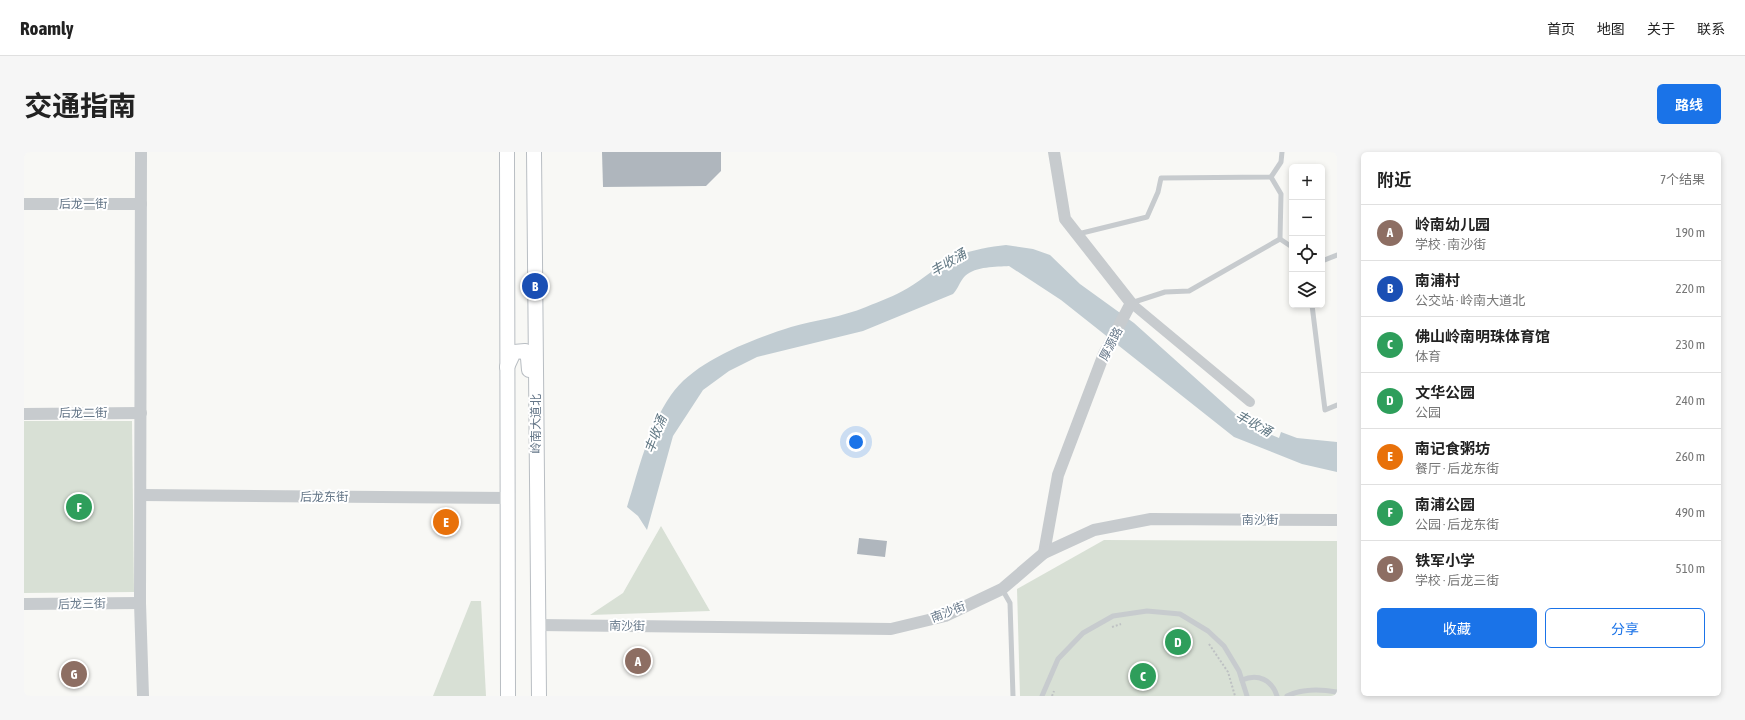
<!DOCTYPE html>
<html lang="zh">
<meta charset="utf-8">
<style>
:root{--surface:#fff;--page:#f6f6f6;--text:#222;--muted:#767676;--line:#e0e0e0;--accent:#1a73e8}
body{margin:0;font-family:"Asap Condensed","Noto Sans SC",sans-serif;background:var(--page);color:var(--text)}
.controls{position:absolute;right:12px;top:12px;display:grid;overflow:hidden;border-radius:6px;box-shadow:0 2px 6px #0003}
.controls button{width:36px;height:36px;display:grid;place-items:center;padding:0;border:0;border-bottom:1px solid var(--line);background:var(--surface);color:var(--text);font:20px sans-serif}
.you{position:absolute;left:832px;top:290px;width:14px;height:14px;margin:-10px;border:3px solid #fff;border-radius:50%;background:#1a73e8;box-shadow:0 0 0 6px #1a73e833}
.badge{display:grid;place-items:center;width:26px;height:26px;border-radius:50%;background:var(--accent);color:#fff;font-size:13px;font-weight:700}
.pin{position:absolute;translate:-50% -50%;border:2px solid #fff;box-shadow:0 1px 4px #0006}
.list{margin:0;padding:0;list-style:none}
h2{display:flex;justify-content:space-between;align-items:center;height:52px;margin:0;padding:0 16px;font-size:17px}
h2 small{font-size:13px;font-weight:400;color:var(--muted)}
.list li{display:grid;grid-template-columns:26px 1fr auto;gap:12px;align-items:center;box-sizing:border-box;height:56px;padding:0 16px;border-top:1px solid var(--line)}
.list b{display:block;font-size:15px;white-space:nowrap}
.list p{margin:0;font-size:13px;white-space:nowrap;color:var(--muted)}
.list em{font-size:13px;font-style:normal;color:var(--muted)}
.actions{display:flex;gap:8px;padding:12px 16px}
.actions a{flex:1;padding:9px 0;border:1px solid var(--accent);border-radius:6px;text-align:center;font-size:14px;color:var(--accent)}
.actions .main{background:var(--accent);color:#fff}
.icon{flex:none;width:22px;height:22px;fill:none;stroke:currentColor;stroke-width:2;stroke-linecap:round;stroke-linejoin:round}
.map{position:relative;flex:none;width:1313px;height:544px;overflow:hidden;border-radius:6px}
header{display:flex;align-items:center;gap:24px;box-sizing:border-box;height:56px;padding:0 20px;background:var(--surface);border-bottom:1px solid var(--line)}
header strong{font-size:19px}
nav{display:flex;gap:22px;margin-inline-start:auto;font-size:14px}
.intro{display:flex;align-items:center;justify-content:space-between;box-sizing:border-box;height:96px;padding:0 24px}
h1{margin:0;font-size:28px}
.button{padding:10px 18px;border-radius:6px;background:var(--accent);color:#fff;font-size:14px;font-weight:700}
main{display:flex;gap:24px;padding:0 24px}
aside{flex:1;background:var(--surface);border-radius:6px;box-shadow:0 2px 6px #0003}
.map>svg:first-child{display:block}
.green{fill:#d8e0d5}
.water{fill:#c1ccd2}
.building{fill:#afb6bd}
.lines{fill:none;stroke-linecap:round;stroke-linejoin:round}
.secondary-casing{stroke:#b9bec3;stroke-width:16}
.path{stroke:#bec1c3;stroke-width:2;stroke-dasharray:2 2;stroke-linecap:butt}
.service{stroke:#c7cbce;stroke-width:5}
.minor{stroke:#c7cbce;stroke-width:10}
.tertiary{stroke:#c7cbce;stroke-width:12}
.secondary{stroke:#fff;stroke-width:14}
.labels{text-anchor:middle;stroke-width:4;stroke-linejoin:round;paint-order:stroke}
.street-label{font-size:12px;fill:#647688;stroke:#fff}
.water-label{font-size:13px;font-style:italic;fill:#607783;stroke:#fff}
</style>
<header>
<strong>Roamly</strong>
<nav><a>首页</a><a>地图</a><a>关于</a><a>联系</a></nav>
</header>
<div class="intro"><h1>交通指南</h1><a class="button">路线</a></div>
<main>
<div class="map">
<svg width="1313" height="544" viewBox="0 0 1313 544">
<rect width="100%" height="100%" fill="#f8f8f5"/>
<g class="green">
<path d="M0,269H108L110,440L0,441Z"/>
<path d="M637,374L686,459L566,463L599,441Z"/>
<path d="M1080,388L1313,389V544H996L993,437Z"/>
<path d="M447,449H457L462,544H409Z"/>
</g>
<path class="water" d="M982,93L1009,97L1026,103L1056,132L1110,171L1217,267L1233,277L1255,286L1257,280L1273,286L1313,290V320L1278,312L1210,285L1037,148L985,114C972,115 952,114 941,124C936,129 934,137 929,142L839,179L733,205L705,219L679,238L649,284L623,378L614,364L603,355C615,317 624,276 647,243C670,209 729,187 767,175C792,168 818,165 842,155C856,149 871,144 884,136C899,127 913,114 929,106C945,98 965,95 982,93Z"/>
<g class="building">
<path d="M578,0H697V19L682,34L579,35Z"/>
<path d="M835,386L863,389L861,405L833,402Z"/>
</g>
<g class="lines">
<defs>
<g id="secondary">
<path d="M483,0L484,544"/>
<path d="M510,0L515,544"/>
<path d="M483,215L490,200L501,199L504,206L505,218"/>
</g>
</defs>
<use href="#secondary" class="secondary-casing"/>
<g class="path">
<path d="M1088,475L1097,472"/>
<path d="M1185,492L1204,520L1211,544"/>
<path d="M1028,544L1030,539"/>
</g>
<g class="service">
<path d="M1054,82L1123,65L1134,40L1137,26L1247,25L1257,10L1258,0"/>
<path d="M1256,87L1268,95"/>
<path d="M1298,109L1313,103"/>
<path d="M1107,151L1141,140L1165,139L1256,87L1257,42L1247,25"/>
<path d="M1288,153L1301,258L1313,253"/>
<path d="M978,437L986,451L989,544"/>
<path d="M1218,528C1234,521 1248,528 1253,544"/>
<path d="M1018,544L1034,507L1059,481L1089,464L1123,459L1156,462L1184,479L1200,494L1215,519L1223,544"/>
<path d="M1263,544C1279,536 1296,537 1313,540"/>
</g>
<path class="minor" d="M1107,151L1226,250"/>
<g class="tertiary">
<path d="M117,0L116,451L119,544"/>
<path d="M0,52H117"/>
<path d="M0,262L117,261"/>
<path d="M117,343L484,346"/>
<path d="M1020,401L1034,323L1080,202L1107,151L1041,67L1030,0"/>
<path d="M0,452L116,451"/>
<path d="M514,473L867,477L921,464L978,437L1020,401L1070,378L1127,367L1313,368"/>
</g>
<use href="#secondary" class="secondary"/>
</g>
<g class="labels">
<g class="street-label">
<text x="59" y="56">后龙一街</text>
<text transform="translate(1087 192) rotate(-63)" y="4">厚源路</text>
<text x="59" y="265">后龙二街</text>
<text transform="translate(512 272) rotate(-90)" y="4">岭南大道北</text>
<text x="300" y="349">后龙东街</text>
<text x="1236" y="372">南沙街</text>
<text transform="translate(58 452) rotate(-1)" y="4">后龙三街</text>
<text transform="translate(924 460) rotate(-21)" y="4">南沙街</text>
<text transform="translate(603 474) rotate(1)" y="4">南沙街</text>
</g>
<g class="water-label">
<text transform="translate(924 110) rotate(-31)" y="5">丰收涌</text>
<text transform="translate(1230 271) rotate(29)" y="5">丰收涌</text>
<text transform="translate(631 282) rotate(-69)" y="5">丰收涌</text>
</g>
</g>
</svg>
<div class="controls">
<button>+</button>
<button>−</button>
<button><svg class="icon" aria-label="locate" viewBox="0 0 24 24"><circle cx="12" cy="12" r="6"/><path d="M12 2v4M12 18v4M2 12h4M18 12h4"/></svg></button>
<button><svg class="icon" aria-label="layers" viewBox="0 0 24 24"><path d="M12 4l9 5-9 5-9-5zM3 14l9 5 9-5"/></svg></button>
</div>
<div class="you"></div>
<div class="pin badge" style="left:614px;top:509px;background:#8d6e63">A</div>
<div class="pin badge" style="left:511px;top:134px;background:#1a4fb4">B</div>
<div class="pin badge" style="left:1119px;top:524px;background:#2e9e5b">C</div>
<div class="pin badge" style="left:1154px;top:490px;background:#2e9e5b">D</div>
<div class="pin badge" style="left:422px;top:370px;background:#e8710a">E</div>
<div class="pin badge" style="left:55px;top:355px;background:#2e9e5b">F</div>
<div class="pin badge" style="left:50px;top:522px;background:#8d6e63">G</div>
</div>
<aside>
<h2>附近<small>7个结果</small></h2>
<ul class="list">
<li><span class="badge" style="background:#8d6e63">A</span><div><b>岭南幼儿园</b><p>学校 · 南沙街</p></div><em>190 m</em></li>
<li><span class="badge" style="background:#1a4fb4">B</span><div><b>南浦村</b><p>公交站 · 岭南大道北</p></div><em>220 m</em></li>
<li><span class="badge" style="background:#2e9e5b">C</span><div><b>佛山岭南明珠体育馆</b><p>体育</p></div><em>230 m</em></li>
<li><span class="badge" style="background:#2e9e5b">D</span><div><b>文华公园</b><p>公园</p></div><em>240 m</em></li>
<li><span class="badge" style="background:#e8710a">E</span><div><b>南记食粥坊</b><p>餐厅 · 后龙东街</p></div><em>260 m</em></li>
<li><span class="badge" style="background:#2e9e5b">F</span><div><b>南浦公园</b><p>公园 · 后龙东街</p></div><em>490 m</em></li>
<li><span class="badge" style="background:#8d6e63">G</span><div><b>铁军小学</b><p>学校 · 后龙三街</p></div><em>510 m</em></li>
</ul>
<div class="actions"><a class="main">收藏</a><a>分享</a></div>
</aside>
</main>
